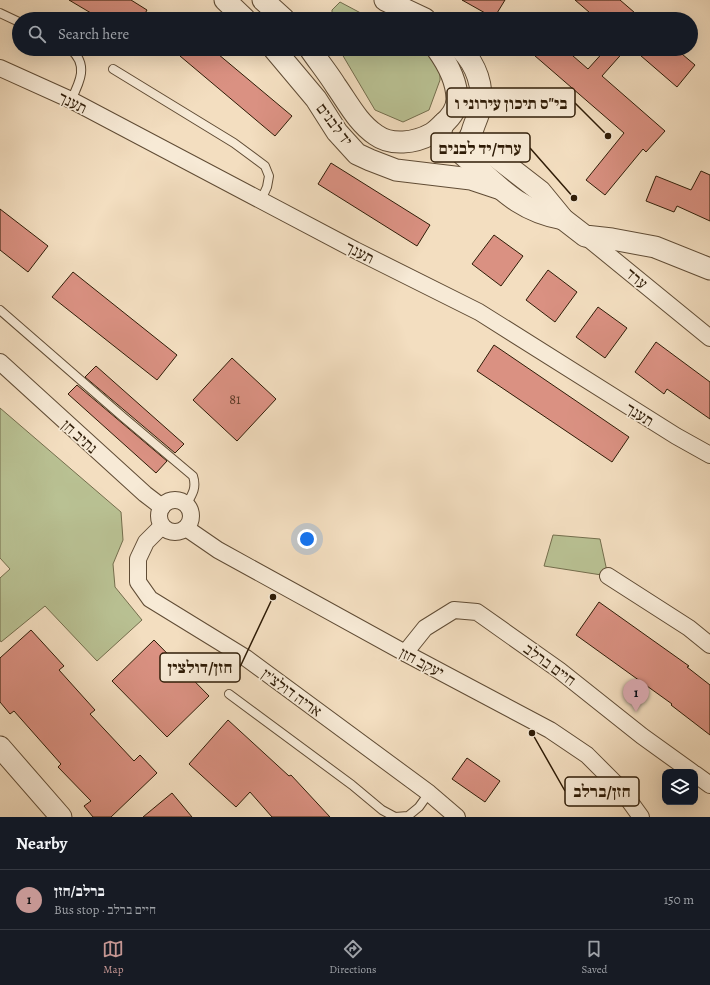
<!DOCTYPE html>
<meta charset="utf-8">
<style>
:root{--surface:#171b24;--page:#242831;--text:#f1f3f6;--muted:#9ea1a6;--line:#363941;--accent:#c59692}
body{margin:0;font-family:Alegreya,"Frank Ruhl Libre",serif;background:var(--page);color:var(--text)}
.controls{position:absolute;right:12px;bottom:12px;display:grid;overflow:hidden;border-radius:8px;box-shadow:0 4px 16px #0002}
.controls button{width:36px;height:36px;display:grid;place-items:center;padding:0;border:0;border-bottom:1px solid var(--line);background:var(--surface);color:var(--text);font:20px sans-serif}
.you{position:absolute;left:307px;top:539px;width:14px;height:14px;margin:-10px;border:3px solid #fff;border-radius:50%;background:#1a73e8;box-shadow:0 0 0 6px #1a73e833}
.badge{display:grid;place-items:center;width:26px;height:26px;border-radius:50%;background:var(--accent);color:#111;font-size:13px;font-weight:700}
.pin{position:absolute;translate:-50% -33px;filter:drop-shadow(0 1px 2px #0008)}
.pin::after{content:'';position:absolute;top:21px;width:14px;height:12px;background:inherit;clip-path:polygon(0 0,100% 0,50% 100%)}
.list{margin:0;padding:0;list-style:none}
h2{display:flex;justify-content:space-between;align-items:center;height:52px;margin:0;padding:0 16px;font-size:17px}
h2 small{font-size:13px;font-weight:400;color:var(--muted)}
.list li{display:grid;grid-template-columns:26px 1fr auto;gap:12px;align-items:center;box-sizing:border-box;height:60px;padding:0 16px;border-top:1px solid var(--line)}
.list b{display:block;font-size:15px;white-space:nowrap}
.list p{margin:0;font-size:13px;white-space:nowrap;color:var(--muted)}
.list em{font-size:13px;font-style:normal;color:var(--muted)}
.icon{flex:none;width:22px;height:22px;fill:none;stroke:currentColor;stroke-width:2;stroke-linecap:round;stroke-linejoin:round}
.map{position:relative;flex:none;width:710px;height:817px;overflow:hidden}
.search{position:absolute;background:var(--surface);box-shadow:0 4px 16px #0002;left:12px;right:12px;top:12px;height:44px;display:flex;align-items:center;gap:10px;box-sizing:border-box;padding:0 14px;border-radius:22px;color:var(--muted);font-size:15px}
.sheet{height:112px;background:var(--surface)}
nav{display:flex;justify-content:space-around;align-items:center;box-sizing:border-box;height:56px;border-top:1px solid var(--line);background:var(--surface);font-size:11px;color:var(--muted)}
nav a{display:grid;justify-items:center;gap:2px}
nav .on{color:var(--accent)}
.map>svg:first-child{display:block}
.green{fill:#b9c193;stroke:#746e4d}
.building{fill:#da9182;stroke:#2f1c07}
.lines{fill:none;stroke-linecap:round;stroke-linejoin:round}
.service-casing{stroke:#604c35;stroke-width:10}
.minor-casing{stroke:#604c35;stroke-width:18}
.tertiary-casing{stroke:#604c35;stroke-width:23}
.service{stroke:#f7ead6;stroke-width:8}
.minor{stroke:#f7ead6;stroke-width:16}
.tertiary{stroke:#f7ead6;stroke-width:21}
.labels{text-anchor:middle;stroke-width:3.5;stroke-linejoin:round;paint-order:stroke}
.number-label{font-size:14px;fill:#5a3926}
.street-label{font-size:16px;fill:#2f1c07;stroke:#f7ead6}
.leader{fill:none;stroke:#2f1c07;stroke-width:1.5}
.callout-dot{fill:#2f1c07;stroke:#f7ead6;stroke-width:1.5}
.callout{fill:#f7ead6;stroke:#2f1c07;stroke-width:1.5}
.callout-label{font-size:17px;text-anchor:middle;font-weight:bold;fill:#2f1c07}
</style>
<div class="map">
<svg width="710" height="817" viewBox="0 0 710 817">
<rect width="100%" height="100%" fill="#f3dec0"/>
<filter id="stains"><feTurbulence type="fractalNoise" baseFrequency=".005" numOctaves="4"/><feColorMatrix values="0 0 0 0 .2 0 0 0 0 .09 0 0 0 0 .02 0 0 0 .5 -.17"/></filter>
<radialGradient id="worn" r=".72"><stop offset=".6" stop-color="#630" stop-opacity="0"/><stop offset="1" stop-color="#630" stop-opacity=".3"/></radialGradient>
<g class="green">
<path d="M340,2L372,19H332V10Z"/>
<path d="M339,49H423L440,64V80L429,110L403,122L375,110Z"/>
<path d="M0,408L121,512L123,540L113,564L115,587L142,620L97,661L45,606L1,642L0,640V578L10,569L0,558Z"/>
<path d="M553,535L600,539L608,576L544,566Z"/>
</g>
<g class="building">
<path d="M69,0H131L147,10L142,19H101Z"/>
<path d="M462,0H505L494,18Z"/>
<path d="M575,0H620L642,19H597Z"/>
<path d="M186,49H212L292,116L275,136L180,56Z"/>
<path d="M527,49H565L588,69L606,49H626L602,76L665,131L646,152L643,149L605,195L586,180L624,133Z"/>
<path d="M633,49H676L695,65L677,87Z"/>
<path d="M331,163L430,225L417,246L318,184Z"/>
<path d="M701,171L710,175V221L677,206L674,212L646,201L656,176L691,190Z"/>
<path d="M0,209L48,246L28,272L0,250Z"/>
<path d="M494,235L523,256L501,286L472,264Z"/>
<path d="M548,270L577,292L555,322L526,300Z"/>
<path d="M73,272L177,355L157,380L52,297Z"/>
<path d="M598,307L627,328L605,358L576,337Z"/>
<path d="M656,342L710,382V419L667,389L664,394L635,372Z"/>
<path d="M494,345L629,437L612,462L477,371Z"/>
<path d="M232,358L276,399L237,441L193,400Z"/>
<path d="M96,366L184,444L175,453L85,377Z"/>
<path d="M77,385L167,461L156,473L68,394Z"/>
<path d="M599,602L689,666L687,667L710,685V735L671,705L672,704L576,635Z"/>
<path d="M31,630L64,666L59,670L95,710L90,714L134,761L140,755L157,773L111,817H93L84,806L91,801L58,767L61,764L14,711L10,714L0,702V658Z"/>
<path d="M154,640L209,696L167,737L112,681Z"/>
<path d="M228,720L289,776L291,775L330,817H272L250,792L236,807L189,764Z"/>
<path d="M467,758L500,781L485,802L452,779Z"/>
<path d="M172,793L192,817H143Z"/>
</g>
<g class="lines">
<defs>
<g id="service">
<path d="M0,13L19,22"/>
<path d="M70,49C89,64 80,82 71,100"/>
<path d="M113,69L234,143L265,166L269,176L267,187L261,200"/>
<path d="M0,310L123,417L193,476C197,488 192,495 186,505"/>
<path d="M229,694L352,785L382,810L395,817L408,816L419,807L429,793"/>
</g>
<g id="minor">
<path d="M0,68L71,100L355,250L479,312L676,436L710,455"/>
<path d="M585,236L710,338"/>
<path d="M0,362L145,494L162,507"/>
<circle cx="175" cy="516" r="16"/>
<path d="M162,526L146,542L138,559V582L150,599L246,658L429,793L457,817"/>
<path d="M186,528L218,550L405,653L550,730L587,755L620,788L641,817"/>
<path d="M608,576L689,628L710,645"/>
<path d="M405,653L425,628L454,610L477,612L559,670L642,736L692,772"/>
<path d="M695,774L710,785"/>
</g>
<g id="tertiary">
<path d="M225,0L245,19"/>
<path d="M263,0L284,19"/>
<path d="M385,0L425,19"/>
<path d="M274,49L316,99L337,132L357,154L370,160L396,170L471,179L498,188"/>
<path d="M310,49C318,61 328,73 336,86C348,103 358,123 376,135C391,146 415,143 431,134C435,132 439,128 443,124C450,118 457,110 457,99C457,81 447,63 437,49"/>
<path d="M444,123C435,137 450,156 464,145C469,141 470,137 472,132C474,124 478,117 480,109C484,86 476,65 461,49"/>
<path d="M470,137L540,191L563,219L585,236L612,239L655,247L710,269"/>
<path d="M458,148L462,154C497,184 515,210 563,219"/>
<path d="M0,747L61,817"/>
</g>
</defs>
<use href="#service" class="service-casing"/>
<use href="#minor" class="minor-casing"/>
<use href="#tertiary" class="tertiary-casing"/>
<use href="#service" class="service"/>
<use href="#minor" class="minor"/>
<use href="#tertiary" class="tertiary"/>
</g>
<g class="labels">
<g class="number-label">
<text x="235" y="404">81</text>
</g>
<g class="street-label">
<text transform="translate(73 102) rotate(26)" y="6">תענך</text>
<text transform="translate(335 124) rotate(53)" y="6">יד לבנים</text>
<text transform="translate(360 252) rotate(27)" y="6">תענך</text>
<text transform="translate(637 278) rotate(39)" y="6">ערד</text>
<text transform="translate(640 414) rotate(32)" y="6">תענך</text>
<text transform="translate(80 436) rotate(42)" y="6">נתיב חן</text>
<text transform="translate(422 662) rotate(28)" y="6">יעקב חזן</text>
<text transform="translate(550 664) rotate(36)" y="6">חיים ברלב</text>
<text transform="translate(292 692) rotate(36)" y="6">אריה דולצ'ין</text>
</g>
</g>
<path class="leader" d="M608 136L575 103M574 198L530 148M273 597L240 667M532 733L565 791"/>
<g class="callout-dot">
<circle cx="608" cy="136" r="4"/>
<circle cx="574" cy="198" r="4"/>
<circle cx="273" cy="597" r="4"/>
<circle cx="532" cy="733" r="4"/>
</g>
<g class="callout">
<rect x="447" y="88" width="128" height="29" rx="4"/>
<rect x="431" y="133" width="99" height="29" rx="4"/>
<rect x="160" y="653" width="80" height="29" rx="4"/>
<rect x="565" y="777" width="74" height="29" rx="4"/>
</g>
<g class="callout-label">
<text x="511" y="109">בי"ס תיכון עירוני ו</text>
<text x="480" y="154">ערד/יד לבנים</text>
<text x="200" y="673">חזן/דולצין</text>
<text x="602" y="797">חזן/ברלב</text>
</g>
<rect width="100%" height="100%" filter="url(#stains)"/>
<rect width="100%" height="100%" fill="url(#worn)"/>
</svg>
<div class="controls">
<button><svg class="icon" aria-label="layers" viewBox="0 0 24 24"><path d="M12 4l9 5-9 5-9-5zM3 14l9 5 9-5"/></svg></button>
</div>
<div class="you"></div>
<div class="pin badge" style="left:636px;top:712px">1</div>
<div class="search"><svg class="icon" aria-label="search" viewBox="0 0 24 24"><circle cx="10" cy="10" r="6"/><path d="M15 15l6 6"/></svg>Search here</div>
</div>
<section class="sheet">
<h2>Nearby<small></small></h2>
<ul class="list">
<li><span class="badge">1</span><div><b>ברלב/חזן</b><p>Bus stop · חיים ברלב</p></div><em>150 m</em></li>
</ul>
</section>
<nav>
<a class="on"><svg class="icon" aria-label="map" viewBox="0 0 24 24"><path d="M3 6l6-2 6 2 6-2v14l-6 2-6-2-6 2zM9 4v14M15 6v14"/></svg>Map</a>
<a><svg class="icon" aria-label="directions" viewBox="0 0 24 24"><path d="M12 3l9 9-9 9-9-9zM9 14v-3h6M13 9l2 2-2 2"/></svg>Directions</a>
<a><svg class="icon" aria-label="saved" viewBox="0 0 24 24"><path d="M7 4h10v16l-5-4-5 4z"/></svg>Saved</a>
</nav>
